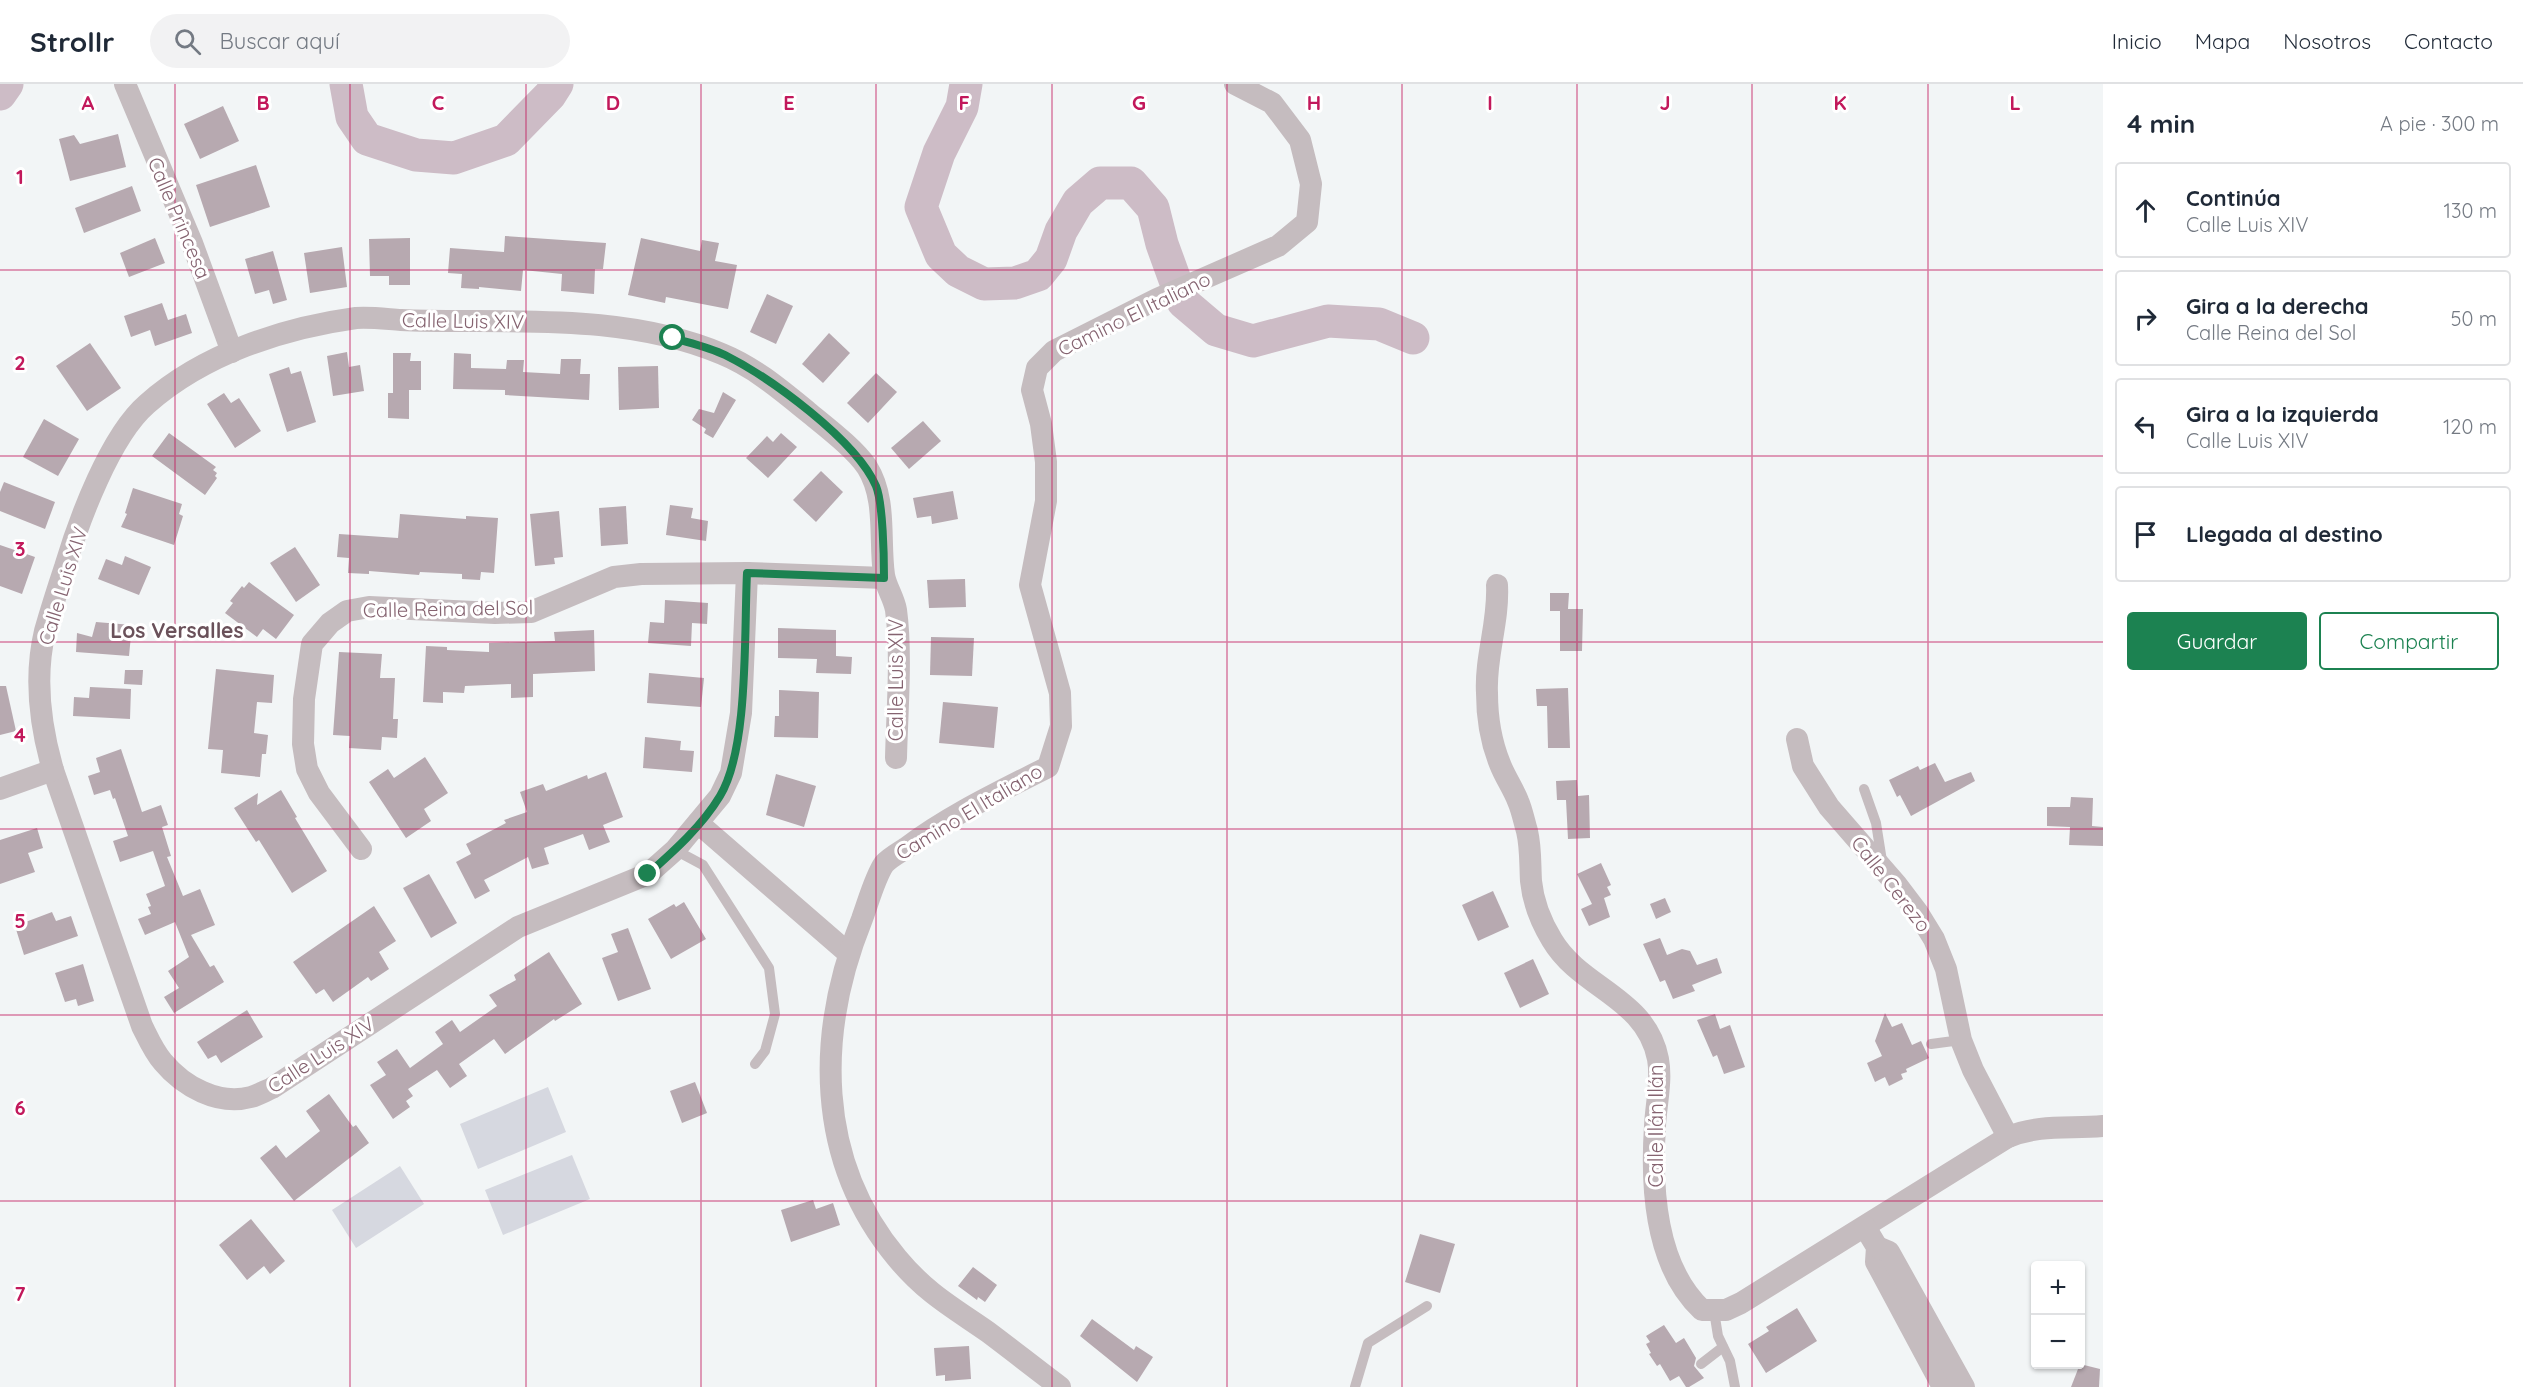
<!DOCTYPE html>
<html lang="es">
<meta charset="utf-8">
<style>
:root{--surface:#fff;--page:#f2f2f3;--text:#1f2937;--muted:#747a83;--line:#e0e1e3;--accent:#1c8251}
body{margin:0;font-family:Quicksand,sans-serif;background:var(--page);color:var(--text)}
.controls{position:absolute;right:18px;bottom:18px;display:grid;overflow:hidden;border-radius:6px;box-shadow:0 2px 4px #0004}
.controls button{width:54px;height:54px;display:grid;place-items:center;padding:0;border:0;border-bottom:2px solid var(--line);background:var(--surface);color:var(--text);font:30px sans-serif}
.stop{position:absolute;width:18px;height:18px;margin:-14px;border:4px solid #1c8251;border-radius:50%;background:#fff}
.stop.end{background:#1c8251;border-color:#fff;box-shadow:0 2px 6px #0008}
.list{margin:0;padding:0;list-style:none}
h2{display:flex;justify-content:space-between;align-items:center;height:78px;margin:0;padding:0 24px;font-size:26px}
h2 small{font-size:20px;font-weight:400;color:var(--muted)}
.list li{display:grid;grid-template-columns:39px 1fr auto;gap:18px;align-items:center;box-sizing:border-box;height:96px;margin:0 12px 12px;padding:0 12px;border:2px solid var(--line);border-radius:6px}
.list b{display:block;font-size:22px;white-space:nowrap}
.list p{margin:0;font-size:20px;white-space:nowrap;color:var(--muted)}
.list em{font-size:20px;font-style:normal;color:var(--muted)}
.actions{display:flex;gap:12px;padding:18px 24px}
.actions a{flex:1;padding:14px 0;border:2px solid var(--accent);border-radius:6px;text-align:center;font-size:21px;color:var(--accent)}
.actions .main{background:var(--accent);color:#fff}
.icon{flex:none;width:33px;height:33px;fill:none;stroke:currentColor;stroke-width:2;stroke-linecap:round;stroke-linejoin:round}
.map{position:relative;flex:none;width:2103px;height:1303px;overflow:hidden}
header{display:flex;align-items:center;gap:36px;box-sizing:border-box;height:84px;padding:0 30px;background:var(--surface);border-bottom:2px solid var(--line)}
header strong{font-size:28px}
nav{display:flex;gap:33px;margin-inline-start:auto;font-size:21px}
.search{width:420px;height:54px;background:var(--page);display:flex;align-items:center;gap:15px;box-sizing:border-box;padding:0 21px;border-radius:33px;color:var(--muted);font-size:22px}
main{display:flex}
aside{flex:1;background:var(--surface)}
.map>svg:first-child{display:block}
.green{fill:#d6d8e0}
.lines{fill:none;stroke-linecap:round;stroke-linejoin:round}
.river{stroke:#cdbcc6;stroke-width:33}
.building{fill:#b7a9b0}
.lane{stroke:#c5bcbf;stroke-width:10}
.street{stroke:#c5bcbf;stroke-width:22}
.route{stroke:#1c8251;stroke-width:8}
.grid{fill:none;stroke:#c2185b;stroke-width:1.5;stroke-opacity:0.55}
.labels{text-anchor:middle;stroke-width:6;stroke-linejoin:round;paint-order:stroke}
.street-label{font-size:20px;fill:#856370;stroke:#fff}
.neighbourhood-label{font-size:21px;font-weight:bold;fill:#6a515a;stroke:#fff}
.grid-label{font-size:20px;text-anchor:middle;font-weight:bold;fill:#c2185b;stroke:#fff;stroke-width:6;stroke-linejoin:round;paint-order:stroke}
</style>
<header>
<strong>Strollr</strong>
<div class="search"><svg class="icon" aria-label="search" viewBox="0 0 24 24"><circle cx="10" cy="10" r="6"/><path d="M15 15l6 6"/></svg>Buscar aquí</div>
<nav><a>Inicio</a><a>Mapa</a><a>Nosotros</a><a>Contacto</a></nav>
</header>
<main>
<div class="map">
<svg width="2103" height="1303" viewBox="0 0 2103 1303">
<rect width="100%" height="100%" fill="#f2f5f6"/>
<g class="green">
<path d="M548,1003L566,1048L478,1085L460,1040Z"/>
<path d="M572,1071L590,1115L503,1151L485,1106Z"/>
<path d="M400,1082L424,1120L356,1164L332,1126Z"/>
</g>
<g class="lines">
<g class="river">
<path d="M346,0L352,33L367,55L416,71L454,74L506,56L550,11L557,0"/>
<path d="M966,0L962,23L939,69L921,123L941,171L958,187L984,200L1015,199L1038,191L1051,175L1061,147L1078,118L1100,99H1131L1153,124L1162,160L1183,218L1216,246L1253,257L1328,237L1379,240L1413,254"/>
<path d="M0,10L7,0"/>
</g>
</g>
<g class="building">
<path d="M223,22L239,57L200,75L184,40Z"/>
<path d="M118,50L126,83L70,97L59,55L74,51L80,60Z"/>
<path d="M256,81L270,123L210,143L196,101Z"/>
<path d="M132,102L141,127L84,149L75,124Z"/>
<path d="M505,152L606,159L603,185H595L594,210L561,207L562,190L523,186L521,207L479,203V205L461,204L462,190L448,189L450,164L504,168Z"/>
<path d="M155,154L165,179L129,193L120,169Z"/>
<path d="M410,154V201H389V192H370L369,155Z"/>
<path d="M641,154L700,167L702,156L719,159L715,177L737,181L728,225L666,213L665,219L628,211Z"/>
<path d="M342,163L347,203L310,209L304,169Z"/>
<path d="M273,167L287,216L273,220L269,206L255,210L245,175Z"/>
<path d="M767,210L793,222L776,260L750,248Z"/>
<path d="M162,219L168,236L186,230L192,249L155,262L150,246L131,253L124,232Z"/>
<path d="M829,249L850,269L823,299L802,280Z"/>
<path d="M90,259L121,304L87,327L56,282Z"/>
<path d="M347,268L349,283L360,281L364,307L333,312L327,272Z"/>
<path d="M393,269H411L410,277H421V306H409V335L388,334V309H393Z"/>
<path d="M454,269L471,270V284L506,285L507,276H524L523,288L560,290L561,275H581L580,290H590L589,316L505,311V306L453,305Z"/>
<path d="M658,282L659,324L619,326L618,283Z"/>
<path d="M289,283L291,290L301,287L316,338L287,348L269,290Z"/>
<path d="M876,289L897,308L868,339L847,319Z"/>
<path d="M723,308L736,316L713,354L704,349L706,345L692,336L699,325L714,329Z"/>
<path d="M224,309L231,319L239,314L261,347L235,364L207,320Z"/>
<path d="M44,335L79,355L58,392L23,373Z"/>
<path d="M923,337L941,357L909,385L891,364Z"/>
<path d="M169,349L216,383L213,386L217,389L215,392L217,394L205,411L152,372Z"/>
<path d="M781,349L797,363L768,394L746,374L767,352L773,358Z"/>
<path d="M821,387L843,408L816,438L793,416Z"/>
<path d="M4,398L55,418L45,445L0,427V408Z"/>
<path d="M133,404L182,420L179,430L183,432L174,461L121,443L127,430L125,429Z"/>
<path d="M953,407L958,435L932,440L931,432L917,434L913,414Z"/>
<path d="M670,421L693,424L691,434L708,437L706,457L666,451Z"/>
<path d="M626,422L628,460L601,462L599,424Z"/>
<path d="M559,427L563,473L554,474L555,480L535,482L530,430Z"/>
<path d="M400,430L466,435V432L498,434L494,489L481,488L480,496L462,495V490L420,488L419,491L369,487V490L348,489L349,474L337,473L339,450L398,454Z"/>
<path d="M0,461L35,473L22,510L0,502Z"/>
<path d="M295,463L320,501L296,518L270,479Z"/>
<path d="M125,472L151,483L139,511L98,495L106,475L122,481Z"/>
<path d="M965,495L966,523L929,524L927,496Z"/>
<path d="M249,498L294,531L276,555L263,545L257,553L225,529L233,519L230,517L242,502L244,504Z"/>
<path d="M1550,509H1569L1568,525H1583L1582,567H1560V527H1550Z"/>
<path d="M665,516L708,519L707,540L692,539L691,562L648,559L650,538L664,539Z"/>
<path d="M96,538L132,541L129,572L76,568L77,549L92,553Z"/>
<path d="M778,544L836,546V572L852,573L851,590L816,589L817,575L778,574Z"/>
<path d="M594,546L595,587L533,590V613L511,614V600L465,602L464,609L443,608V619L423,618L426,562L447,563V566L489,568V559L555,557L554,548Z"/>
<path d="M931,553L974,554L972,592L930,591Z"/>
<path d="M339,568L382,570L380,594H395L393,635H398L397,654L382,653L381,666L349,664L350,652L333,651Z"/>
<path d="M216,585L274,591L272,619L257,618L254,649L268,651L266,670H262L260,693L221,689L223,666L208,665Z"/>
<path d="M125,586H143L142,601L124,600Z"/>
<path d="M649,589L704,594L701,623L647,619Z"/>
<path d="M0,602H6L16,647L0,651Z"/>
<path d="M90,603L131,605L130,635L73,632L74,613L89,614Z"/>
<path d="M1568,604L1570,664H1548L1547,622H1537L1536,605Z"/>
<path d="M779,606L819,608L818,654L774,653L775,632H779Z"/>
<path d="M943,618L998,623L994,664L939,659Z"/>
<path d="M645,653L681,657L680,666L694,667L692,688L643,684Z"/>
<path d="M121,665L142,728L161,721L168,741L162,743L171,772L167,773L183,812L200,805L215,841L191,851L210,883L214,881L224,898L174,929L164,913L179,904L168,887L189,873L175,838L145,851L138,835L151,830L148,823L151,822L146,810L165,802L153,767L120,778L113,757L128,752L115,714L113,715L110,706L94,711L88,692L100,688L96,674Z"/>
<path d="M425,673L448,709L424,725L431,737L406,754L369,698L388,685L394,694Z"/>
<path d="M1935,679L1945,698L1971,688L1975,697L1911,732L1900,711L1897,713L1889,696L1918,682L1920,686Z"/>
<path d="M606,688L623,733L603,741L610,758L589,766L583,750L544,764L549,780L532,785L528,773L484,796L490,807L475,815L456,778L471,770L466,760L506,739L504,736L527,728L520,708L543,700L546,707L587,691L588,695Z"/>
<path d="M776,690L816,702L804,743L766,731Z"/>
<path d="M1577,696L1578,712L1589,711L1590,754L1568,755L1566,716H1557L1556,697Z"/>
<path d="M281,706L297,733L295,734L327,787L292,809L259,756L256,758L234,724L258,709L257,721Z"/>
<path d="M2071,713L2093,714L2092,742L2103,743V762L2069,761L2070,743L2047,742V723H2070Z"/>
<path d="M37,744L43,764L28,769L35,788L0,800V756Z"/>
<path d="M1601,779L1611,801L1607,803L1611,811L1604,814L1610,833L1589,842L1581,825L1592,820L1577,790Z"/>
<path d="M429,790L457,839L431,854L403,804Z"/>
<path d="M1493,807L1509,843L1478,857L1462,821Z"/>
<path d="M1665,814L1671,828L1656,835L1650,820Z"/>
<path d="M684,818L706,855L671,875L648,835L674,820L676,823Z"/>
<path d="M374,822L396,857L379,868L389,885L371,897L368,893L333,918L324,905L316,910L293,878Z"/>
<path d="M52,828L56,837L71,832L78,852L24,871L15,842Z"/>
<path d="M628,844L651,905L618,917L602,874L618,868L611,850Z"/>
<path d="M1660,854L1667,871L1682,865L1690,867L1697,881L1717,874L1722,889L1692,901L1695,907L1673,915L1665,896L1660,898L1643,860Z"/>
<path d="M549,868L582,920L555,937L554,935L505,970L494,955L459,980L467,992L450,1004L437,986L408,1005L413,1012L406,1017L410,1023L393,1035L370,1001L386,991L377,978L397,965L410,984L443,960L435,948L452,936L460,948L497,922L489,911L516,896L514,891Z"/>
<path d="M1533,875L1549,910L1520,924L1504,889Z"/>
<path d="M83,880L94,917L78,922L76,915L65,918L55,889Z"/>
<path d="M247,926L263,953L221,979L216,971L208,975L197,958Z"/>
<path d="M1885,929L1892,943L1902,939L1912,961L1921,957L1929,974L1906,985L1907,988L1901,990L1903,995L1889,1002L1885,993L1875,998L1867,979L1882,972L1875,957Z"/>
<path d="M1715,930L1720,945L1730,941L1745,983L1724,990L1717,971L1713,973L1697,936Z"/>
<path d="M695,998L707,1029L682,1039L670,1007Z"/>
<path d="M329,1010L353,1043L356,1041L369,1059L294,1117L260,1074L276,1061L286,1074L320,1047L306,1027Z"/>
<path d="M813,1116L816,1125L833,1119L840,1141L791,1158L781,1126Z"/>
<path d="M251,1135L285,1177L270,1190L264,1182L247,1196L219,1161Z"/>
<path d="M1420,1150L1455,1160L1440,1209L1405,1198Z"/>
<path d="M973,1183L997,1201L985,1218L978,1213L977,1216L958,1202Z"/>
<path d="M1797,1224L1817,1257L1766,1289L1748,1260L1769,1247L1766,1243Z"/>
<path d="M1092,1235L1134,1266L1136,1262L1153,1273L1137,1298L1080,1252Z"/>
<path d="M1664,1241L1676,1259L1684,1254L1696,1274L1694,1282L1704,1294L1689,1303H1686L1679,1292L1670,1297L1660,1280L1657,1282L1649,1270L1651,1269L1646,1260L1650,1258L1646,1252Z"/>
<path d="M969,1262L971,1295L945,1297V1291L936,1292L934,1264Z"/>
<path d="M2080,1280L2100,1285L2099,1303H2071Z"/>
</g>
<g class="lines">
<g class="lane">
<path d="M1864,705L1876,739L1882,777"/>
<path d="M675,766L703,781L769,884L775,930L765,967L755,980"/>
<path d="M1931,960L1961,956"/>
<path d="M1714,1227L1718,1252L1730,1277L1735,1303"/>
<path d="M1701,1280L1723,1263"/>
<path d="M1355,1303L1368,1259L1427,1222"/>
</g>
<g class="street">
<path d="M125,0L192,159L232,268"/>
<path d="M747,489L741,629L731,689L720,712L675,766L648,790L518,843L272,1004C265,1007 258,1011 251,1013C218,1022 183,1002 163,978C154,968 148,954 142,942L53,686C40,641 34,593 45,547C51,526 58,504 65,483C79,436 110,352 147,320C203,270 283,244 356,234C371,233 386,235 401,236C423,237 445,237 467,237C552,237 642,236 722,270C754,283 781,306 808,328C826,343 854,364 867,383C887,415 879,455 884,491C886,503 894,514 896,526C902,570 897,629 896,674"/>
<path d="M1497,501C1499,538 1485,573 1487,609C1487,633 1491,658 1500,680C1505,693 1513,704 1518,717C1522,726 1524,737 1527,747C1531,764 1530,780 1531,797C1533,818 1541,838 1552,856C1581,905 1646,913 1658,975C1662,997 1656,1020 1655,1042C1651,1102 1655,1182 1702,1226H1726L1741,1219L2008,1053C2039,1040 2070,1045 2103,1042"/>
<path d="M1797,655L1803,682L1829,723L1896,800L1918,829L1934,855L1946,885L1961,956L1973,986L2008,1053"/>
<path d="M0,705L53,686"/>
<path d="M698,739L848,869"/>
<path d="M361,765L319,709L307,685L303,660L304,615L312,560L330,539L347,527L369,523L495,529L531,528L614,493L641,490L747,489L884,494"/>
<path d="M1865,1143L1877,1163L1876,1178L1943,1303"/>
<path d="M1877,1163L1889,1168L1964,1303"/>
<path d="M1060,1303C1036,1285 1012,1266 988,1248C952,1223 926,1209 897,1174C815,1076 816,949 862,835C868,819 875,793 884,780C889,774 900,768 906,764C950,731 999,708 1048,683L1061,642L1060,609L1030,501L1046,417V378L1041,340L1032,306L1037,284L1054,267L1157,215L1278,162L1307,138L1311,100L1300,56L1272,19L1235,0"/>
</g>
</g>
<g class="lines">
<path class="route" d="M648,790C674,767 702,742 720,712C749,664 744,548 747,489L884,494C884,473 883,419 876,402C856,356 771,294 725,271C709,263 690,259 673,254"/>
</g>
<path class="grid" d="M175,0V1303M350,0V1303M526,0V1303M701,0V1303M876,0V1303M1052,0V1303M1227,0V1303M1402,0V1303M1577,0V1303M1752,0V1303M1928,0V1303M0,186H2103M0,372H2103M0,558H2103M0,745H2103M0,931H2103M0,1117H2103"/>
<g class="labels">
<g class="street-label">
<text transform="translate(179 134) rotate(67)" y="7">Calle Princesa</text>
<text transform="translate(1134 230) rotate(-26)" y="7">Camino El Italiano</text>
<text transform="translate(463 237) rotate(1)" y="7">Calle Luis XIV</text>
<text transform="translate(63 502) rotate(-73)" y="7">Calle Luis XIV</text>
<text transform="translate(448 525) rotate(-1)" y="7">Calle Reina del Sol</text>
<text transform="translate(896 596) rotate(-90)" y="7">Calle Luis XIV</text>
<text transform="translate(969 728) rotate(-31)" y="7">Camino El Italiano</text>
<text transform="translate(1891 800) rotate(52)" y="7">Calle Cerezo</text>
<text transform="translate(321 971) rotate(-33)" y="7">Calle Luis XIV</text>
<text transform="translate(1656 1042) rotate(-90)" y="7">Calle Ilán Ilán</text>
</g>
<g class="neighbourhood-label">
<text x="177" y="554">Los Versalles</text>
</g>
</g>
<g class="grid-label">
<text x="88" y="26">A</text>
<text x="263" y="26">B</text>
<text x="438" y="26">C</text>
<text x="613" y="26">D</text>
<text x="789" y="26">E</text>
<text x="964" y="26">F</text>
<text x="1139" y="26">G</text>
<text x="1314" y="26">H</text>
<text x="1490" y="26">I</text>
<text x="1665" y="26">J</text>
<text x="1840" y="26">K</text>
<text x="2015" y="26">L</text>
<text x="20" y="100">1</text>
<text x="20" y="286">2</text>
<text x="20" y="472">3</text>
<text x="20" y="658">4</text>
<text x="20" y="844">5</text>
<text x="20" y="1031">6</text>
<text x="20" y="1217">7</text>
</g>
</svg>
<div class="controls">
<button>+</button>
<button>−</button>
</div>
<div class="stop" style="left:673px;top:254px"></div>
<div class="stop end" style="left:648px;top:790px"></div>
</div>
<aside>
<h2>4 min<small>A pie · 300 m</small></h2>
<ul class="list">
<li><svg class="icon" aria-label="ahead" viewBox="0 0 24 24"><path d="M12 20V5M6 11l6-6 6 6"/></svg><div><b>Continúa</b><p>Calle Luis XIV</p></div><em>130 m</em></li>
<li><svg class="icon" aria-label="right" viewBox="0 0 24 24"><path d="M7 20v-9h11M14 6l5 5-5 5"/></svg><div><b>Gira a la derecha</b><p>Calle Reina del Sol</p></div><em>50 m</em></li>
<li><svg class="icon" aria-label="left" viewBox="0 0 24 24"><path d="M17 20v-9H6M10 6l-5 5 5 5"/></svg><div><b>Gira a la izquierda</b><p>Calle Luis XIV</p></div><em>120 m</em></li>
<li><svg class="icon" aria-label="arrive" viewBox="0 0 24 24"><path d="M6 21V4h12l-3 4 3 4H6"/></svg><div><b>Llegada al destino</b></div></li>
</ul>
<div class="actions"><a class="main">Guardar</a><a>Compartir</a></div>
</aside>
</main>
